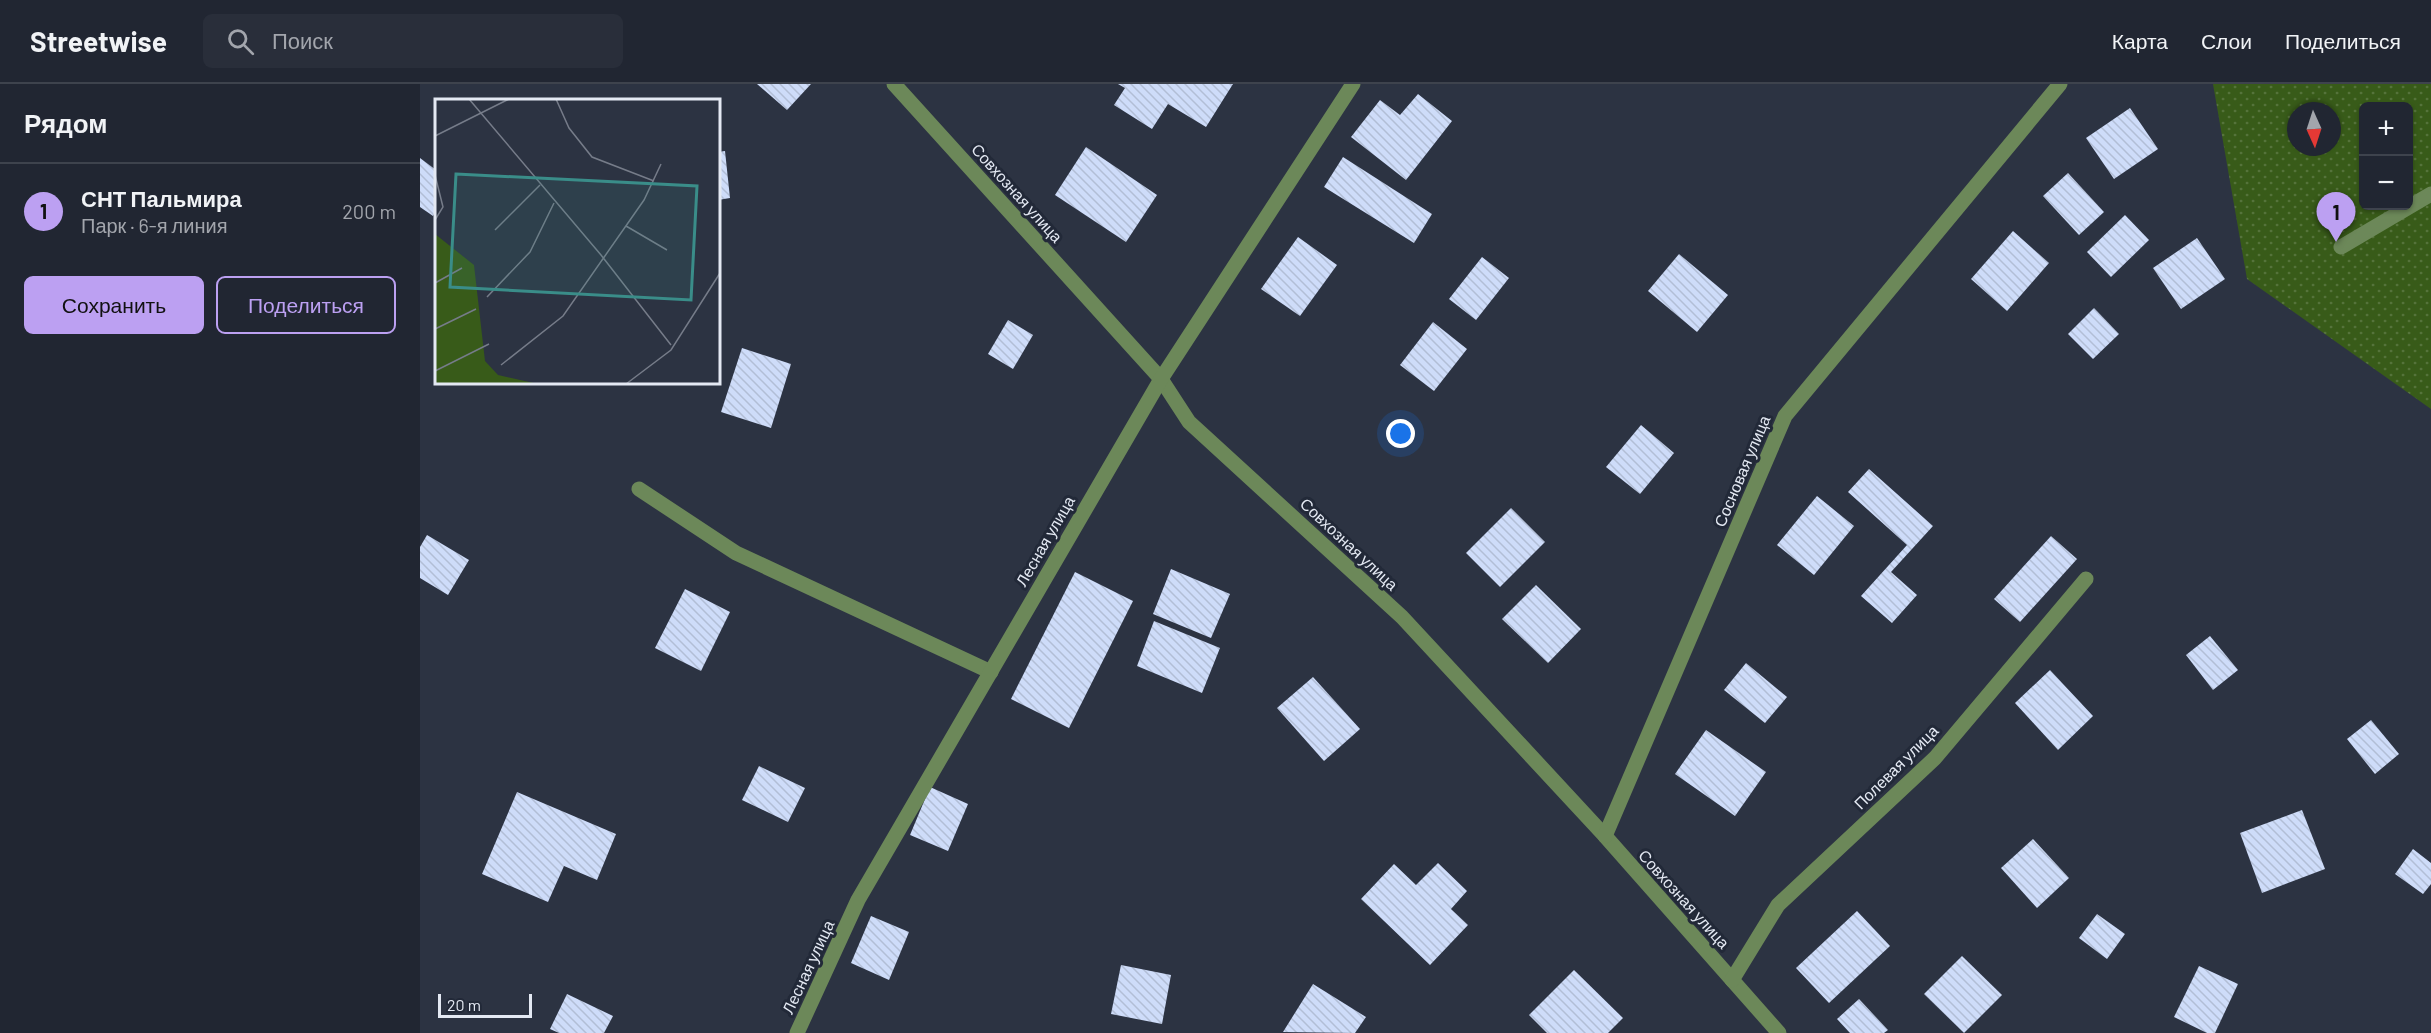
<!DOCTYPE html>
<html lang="ru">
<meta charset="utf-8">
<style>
:root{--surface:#212632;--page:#292e3a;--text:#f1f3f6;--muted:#a2a5ac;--line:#3e434d;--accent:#bca0f2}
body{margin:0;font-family:Barlow,sans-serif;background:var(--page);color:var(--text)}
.controls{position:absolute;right:18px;top:18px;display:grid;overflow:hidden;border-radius:9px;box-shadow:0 2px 4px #0004}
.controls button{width:54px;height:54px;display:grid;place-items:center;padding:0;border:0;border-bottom:2px solid var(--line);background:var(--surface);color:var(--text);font:30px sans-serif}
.compass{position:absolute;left:1867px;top:18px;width:54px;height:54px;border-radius:50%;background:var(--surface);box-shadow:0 2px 4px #0004;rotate:177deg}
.scale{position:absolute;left:18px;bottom:15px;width:94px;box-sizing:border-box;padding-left:6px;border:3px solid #e4e9f3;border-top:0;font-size:16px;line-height:21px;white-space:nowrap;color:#e4e9f3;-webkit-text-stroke:4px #222938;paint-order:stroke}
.you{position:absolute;left:981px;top:350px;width:21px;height:21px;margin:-15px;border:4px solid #fff;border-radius:50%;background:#1a73e8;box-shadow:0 0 0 9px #1a73e833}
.badge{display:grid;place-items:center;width:39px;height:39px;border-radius:50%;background:var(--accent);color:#111;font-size:20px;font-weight:700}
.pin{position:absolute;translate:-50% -50px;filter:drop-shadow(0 2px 3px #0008)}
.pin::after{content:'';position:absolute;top:32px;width:21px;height:18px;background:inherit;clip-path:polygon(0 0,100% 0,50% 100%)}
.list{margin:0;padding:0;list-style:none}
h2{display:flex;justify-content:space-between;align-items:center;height:78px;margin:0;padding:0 24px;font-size:26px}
h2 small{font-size:20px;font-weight:400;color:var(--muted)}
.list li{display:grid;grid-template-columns:39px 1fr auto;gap:18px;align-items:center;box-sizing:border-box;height:96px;padding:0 24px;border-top:2px solid var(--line)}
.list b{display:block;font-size:22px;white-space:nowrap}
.list p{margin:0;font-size:20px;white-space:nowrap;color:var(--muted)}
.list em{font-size:20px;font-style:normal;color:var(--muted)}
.actions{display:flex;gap:12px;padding:18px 24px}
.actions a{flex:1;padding:14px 0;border:2px solid var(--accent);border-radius:9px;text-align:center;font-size:21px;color:var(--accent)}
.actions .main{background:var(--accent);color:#111}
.icon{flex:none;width:33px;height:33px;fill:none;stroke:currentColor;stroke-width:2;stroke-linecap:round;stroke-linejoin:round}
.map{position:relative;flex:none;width:2011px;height:949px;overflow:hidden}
header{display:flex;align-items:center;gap:36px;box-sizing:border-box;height:84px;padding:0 30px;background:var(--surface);border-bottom:2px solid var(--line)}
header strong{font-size:28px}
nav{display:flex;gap:33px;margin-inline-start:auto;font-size:21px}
.search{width:420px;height:54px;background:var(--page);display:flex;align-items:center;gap:15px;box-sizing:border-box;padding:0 21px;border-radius:9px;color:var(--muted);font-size:22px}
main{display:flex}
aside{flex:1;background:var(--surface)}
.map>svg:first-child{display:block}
.grass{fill:url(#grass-dots);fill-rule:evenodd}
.building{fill:url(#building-back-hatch)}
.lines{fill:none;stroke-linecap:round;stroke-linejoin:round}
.minor{stroke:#6c8859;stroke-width:15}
.labels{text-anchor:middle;stroke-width:6;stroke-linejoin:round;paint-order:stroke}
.street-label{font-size:16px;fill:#e4e9f3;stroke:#222938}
.inset-road{fill:none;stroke:#767c89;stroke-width:1.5}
.view{fill:#3a8d89;fill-opacity:0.15;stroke:#3a8d89;stroke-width:3}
.inset-edge{fill:none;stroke:#e4e9f3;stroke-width:3}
</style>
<header>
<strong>Streetwise</strong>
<div class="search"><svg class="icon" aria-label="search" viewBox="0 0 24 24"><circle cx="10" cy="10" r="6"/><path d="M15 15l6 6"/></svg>Поиск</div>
<nav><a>Карта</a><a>Слои</a><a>Поделиться</a></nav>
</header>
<main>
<aside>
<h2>Рядом<small></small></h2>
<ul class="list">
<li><span class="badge">1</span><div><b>СНТ Пальмира</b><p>Парк · 6-я линия</p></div><em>200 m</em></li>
</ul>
<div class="actions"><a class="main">Сохранить</a><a>Поделиться</a></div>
</aside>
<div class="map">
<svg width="2011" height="949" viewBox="0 0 2011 949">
<defs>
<pattern id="grass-dots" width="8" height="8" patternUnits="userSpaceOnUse" patternTransform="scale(1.5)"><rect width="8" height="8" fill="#385b19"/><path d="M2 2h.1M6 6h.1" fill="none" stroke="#55733b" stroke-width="1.8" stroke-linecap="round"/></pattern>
<pattern id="building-back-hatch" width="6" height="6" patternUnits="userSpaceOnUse" patternTransform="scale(1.5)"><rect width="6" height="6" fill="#cedcf9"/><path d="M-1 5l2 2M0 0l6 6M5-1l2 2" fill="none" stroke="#b2bed6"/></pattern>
</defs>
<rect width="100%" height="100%" fill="#2c3342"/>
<path class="grass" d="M1793,0H2011V325L1827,195ZM1944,22H1988V122H1944ZM1876,27H1912V63H1876Z"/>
<g class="building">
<path d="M337,0H391L367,26Z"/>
<path d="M698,0H813L786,43L748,20L732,45L694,21L705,4Z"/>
<path d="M998,10L1032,37L986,96L931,53L960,16L980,31Z"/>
<path d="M1710,24L1738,65L1694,95L1666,54Z"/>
<path d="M666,63L737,111L706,158L635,111Z"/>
<path d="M305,67L310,114L298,116V68Z"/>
<path d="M923,73L1012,130L994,159L904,103Z"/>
<path d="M0,74L16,86V127L13,132L0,123Z"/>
<path d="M1648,89L1684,128L1659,151L1623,112Z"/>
<path d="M1705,131L1729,156L1691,193L1667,168Z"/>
<path d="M1593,147L1629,179L1587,227L1551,195Z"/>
<path d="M878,153L917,181L880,232L841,205Z"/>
<path d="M1777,154L1805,195L1761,225L1733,184Z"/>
<path d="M1259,170L1308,211L1277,248L1228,207Z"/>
<path d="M1062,173L1089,194L1056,236L1029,215Z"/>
<path d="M1674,224L1699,250L1673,275L1648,250Z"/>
<path d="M588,236L613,251L593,285L568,270Z"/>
<path d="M1013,238L1047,265L1014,307L980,281Z"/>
<path d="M322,264L371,280L351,344L301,328Z"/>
<path d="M1221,341L1254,369L1220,410L1186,383Z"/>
<path d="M1449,385L1513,442L1471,488L1497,511L1472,539L1441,512L1487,461L1428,408Z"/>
<path d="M1397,412L1434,442L1394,491L1357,461Z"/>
<path d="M1091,424L1125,458L1080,503L1046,469Z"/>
<path d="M7,451L49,476L28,511L0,494V463Z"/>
<path d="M1631,452L1657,475L1600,538L1574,515Z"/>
<path d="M751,485L810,510L791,554L733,530Z"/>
<path d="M655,488L713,517L649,644L591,615Z"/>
<path d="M1116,501L1161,545L1128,579L1082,535Z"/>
<path d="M265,505L310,528L281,587L235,564Z"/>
<path d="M734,537L800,564L782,609L717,582Z"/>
<path d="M1790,552L1818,586L1793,606L1766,571Z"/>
<path d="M1326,579L1367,613L1345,639L1304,606Z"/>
<path d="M1630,586L1673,632L1638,666L1595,619Z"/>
<path d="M893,593L940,645L904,677L857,624Z"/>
<path d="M1951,636L1979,670L1955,690L1927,655Z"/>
<path d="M1286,646L1346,688L1315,732L1255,690Z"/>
<path d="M339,682L385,704L368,738L322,716Z"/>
<path d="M510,703L548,720L528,767L490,751Z"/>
<path d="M97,708L196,750L177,796L144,782L128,818L62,790Z"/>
<path d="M1882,726L1905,785L1842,809L1820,749Z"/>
<path d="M1613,755L1649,794L1617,824L1581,784Z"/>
<path d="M1993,765L2011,779V800L2003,810L1975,790Z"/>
<path d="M1018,779L1047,807L1031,825L1048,841L1010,881L941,815L974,780L996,801Z"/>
<path d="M1437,827L1470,862L1409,919L1376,884Z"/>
<path d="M1677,830L1705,850L1687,875L1659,854Z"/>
<path d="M451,832L489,848L469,896L431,879Z"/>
<path d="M1542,872L1582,911L1544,949L1504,910Z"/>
<path d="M701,881L751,891L742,940L691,930Z"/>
<path d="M1779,882L1818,900L1795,949H1787L1754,933Z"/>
<path d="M1154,886L1203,934L1188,949H1127L1109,931Z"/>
<path d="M893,900L946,933L935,949L863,948Z"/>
<path d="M147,910L193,932L184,949H139L130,945Z"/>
<path d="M1439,915L1468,946L1464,949H1430L1417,935Z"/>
</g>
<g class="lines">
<g class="minor">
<path d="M474,0L741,295L769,338L982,533L1185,752L1359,949"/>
<path d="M1921,163L2011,110"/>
<path d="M219,405L316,469L571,588"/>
<path d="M1185,752L1365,332L1640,0"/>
<path d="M1312,896L1358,821L1515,674L1666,495"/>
<path d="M377,949L438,816L741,295L933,0"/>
</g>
</g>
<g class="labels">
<g class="street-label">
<text transform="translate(597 109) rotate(48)" y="6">Совхозная улица</text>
<text transform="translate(1322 387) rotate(-67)" y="6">Сосновая улица</text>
<text transform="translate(625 457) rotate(-60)" y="6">Лесная улица</text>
<text transform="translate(929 460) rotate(43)" y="6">Совхозная улица</text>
<text transform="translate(1476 683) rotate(-45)" y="6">Полевая улица</text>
<text transform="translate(1264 815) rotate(48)" y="6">Совхозная улица</text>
<text transform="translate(388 883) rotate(-65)" y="6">Лесная улица</text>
</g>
</g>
<g transform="translate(15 15)">
<rect width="285" height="285" fill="#2c3342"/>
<path d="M0,135L39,166L50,262L63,276L103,285H0Z" fill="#385b19"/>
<path class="inset-road" d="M34,0L166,156L236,246M121,0L134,29L157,58L219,82M0,37L74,0M0,76L8,108L0,121M191,127L232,151M60,131L105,86M0,184L27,169M52,198L95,153L119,104M0,230L41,210M66,266L128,217L209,101L226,65M0,272L54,245M191,285L236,251L285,174"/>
<path class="view" d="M21,75L262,87L256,201L15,188Z"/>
<rect width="285" height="285" class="inset-edge"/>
</g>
</svg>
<div class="controls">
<button>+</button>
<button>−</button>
</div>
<svg class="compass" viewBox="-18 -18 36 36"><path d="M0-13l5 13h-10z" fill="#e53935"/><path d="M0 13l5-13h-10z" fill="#a2a5ac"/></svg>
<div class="scale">20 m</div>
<div class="you"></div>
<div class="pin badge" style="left:1916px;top:158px">1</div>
</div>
</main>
